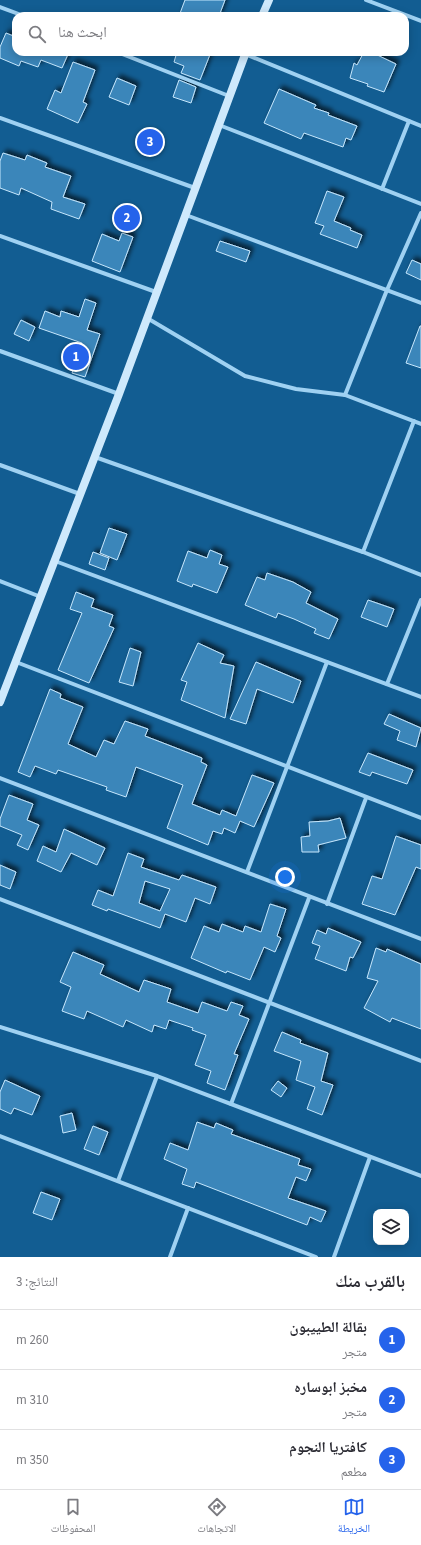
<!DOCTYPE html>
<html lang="ar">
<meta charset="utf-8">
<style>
:root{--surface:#fff;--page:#f2f2f3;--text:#2b2b33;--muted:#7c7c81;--line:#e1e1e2;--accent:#2563eb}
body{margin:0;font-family:"Source Sans 3","Noto Naskh Arabic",sans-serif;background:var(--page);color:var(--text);direction:rtl}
.controls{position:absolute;right:12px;bottom:12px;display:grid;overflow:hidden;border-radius:8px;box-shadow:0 2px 10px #0003}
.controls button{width:36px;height:36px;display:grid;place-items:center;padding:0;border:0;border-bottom:1px solid var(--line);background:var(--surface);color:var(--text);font:20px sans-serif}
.you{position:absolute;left:285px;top:877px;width:14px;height:14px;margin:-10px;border:3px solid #fff;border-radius:50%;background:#1a73e8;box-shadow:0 0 0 6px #1a73e833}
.badge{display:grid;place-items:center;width:26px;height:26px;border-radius:50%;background:var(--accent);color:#fff;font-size:13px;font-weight:700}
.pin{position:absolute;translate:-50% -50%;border:2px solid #fff;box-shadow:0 1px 4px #0006}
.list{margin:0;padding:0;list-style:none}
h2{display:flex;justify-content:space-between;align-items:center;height:52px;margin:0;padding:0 16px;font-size:17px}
h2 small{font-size:13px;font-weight:400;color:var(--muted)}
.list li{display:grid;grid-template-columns:26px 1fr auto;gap:12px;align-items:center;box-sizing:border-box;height:60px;padding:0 16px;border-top:1px solid var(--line)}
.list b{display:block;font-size:15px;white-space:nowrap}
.list p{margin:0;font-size:13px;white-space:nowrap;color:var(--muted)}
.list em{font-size:13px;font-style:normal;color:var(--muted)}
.icon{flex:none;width:22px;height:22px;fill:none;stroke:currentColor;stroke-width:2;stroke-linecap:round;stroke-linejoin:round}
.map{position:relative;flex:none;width:421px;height:1257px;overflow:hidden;direction:ltr}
.search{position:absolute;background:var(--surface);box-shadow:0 2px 10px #0003;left:12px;right:12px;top:12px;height:44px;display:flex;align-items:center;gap:10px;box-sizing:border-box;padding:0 14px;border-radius:12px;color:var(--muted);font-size:15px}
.sheet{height:232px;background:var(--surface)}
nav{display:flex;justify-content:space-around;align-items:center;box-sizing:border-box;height:56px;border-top:1px solid var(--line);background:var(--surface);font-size:11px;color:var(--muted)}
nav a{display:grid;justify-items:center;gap:2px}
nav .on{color:var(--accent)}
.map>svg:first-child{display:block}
.building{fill:#3b86ba;stroke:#c6e7fd;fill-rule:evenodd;filter:url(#shadow)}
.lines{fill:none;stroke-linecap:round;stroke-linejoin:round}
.minor{stroke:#9fd1f2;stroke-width:4}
.secondary{stroke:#cee9fc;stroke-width:8}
</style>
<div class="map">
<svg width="421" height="1257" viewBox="0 0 421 1257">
<defs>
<filter id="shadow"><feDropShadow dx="3.5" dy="-3.5" stdDeviation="2" flood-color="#0009"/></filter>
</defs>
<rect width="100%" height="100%" fill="#125d92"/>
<g class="building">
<path d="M185,0H225L219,16H179Z"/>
<path d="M6,33L16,37V52H69L62,68L41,60L38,67L21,61L19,66L0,58V47Z"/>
<path d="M177,52H211L200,80L181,73L184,66L174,62Z"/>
<path d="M364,52H371L396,64L384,92L367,86L368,84L350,78L354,63L357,65Z"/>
<path d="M73,62L95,70L83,102L87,104L78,123L47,109L55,90L61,93Z"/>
<path d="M117,78L136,86L129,105L109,97Z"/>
<path d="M179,80L196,87L191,103L173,97Z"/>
<path d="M279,89L316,105L314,108L329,113L328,115L357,126L351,140L346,138L343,147L304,133L301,139L264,123Z"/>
<path d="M3,153L25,160L27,155L47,163L45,167L71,176L63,197L85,204L79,219L51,209L52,202L21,188L19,195L0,188V161Z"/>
<path d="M327,191L344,197L334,221L351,228L350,230L362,235L357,248L320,234L324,226L315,223Z"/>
<path d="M122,233L133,237L120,272L92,261L102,234L119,241Z"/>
<path d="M220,241L250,251L246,262L216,251Z"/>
<path d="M412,260L421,264V280L406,273Z"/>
<path d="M85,299L96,303L87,330L100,334L85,377L72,373L82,343L39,328L45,311L60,317L61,311L79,317Z"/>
<path d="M21,320L35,327L29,341L14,334Z"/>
<path d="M420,326H421V368L406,363Z"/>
<path d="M109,528L127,534L117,560L100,553Z"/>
<path d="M210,550L222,555L219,564L228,567L217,593L193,584L192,587L177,581L188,551L207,558Z"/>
<path d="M93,552L109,558L105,570L89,564Z"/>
<path d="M267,573L293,582L311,592L306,603L338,619L329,639L314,633L316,629L294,619L278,613L276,618L245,605L257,577L265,580Z"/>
<path d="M76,592L94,599L91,607L113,615L109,626L114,628L89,683L58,670L82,613L70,609Z"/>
<path d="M368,600L394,609L387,627L361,617Z"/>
<path d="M198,643L224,655L220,663L234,666L225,718L181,700L187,682L181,680Z"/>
<path d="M130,648L141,652L133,686L119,682Z"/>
<path d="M256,662L301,681L293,703L257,689L246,724L230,719Z"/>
<path d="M50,689L61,694L60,698L83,707L68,744L96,757L104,740L114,744L125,721L148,729L145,736L202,758L201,762L207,765L192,804L220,815L222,810L236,816L252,775L274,783L254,827L240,821L235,833L224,828L222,834L213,831L208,845L167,828L183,785L136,767L126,797L106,790L107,787L58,770L56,774L35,766L30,777L18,772Z"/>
<path d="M389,714L421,728L416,747L397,740L400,731L384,724Z"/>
<path d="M368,753L413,770L407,784L372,772L370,776L359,772Z"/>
<path d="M9,795L33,804L27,820L39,825L28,850L17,845L22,835L0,826V819Z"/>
<path d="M340,818L346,838L318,845L319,852H302L301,837L310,836L309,822L328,821Z"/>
<path d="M64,829L105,848L97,865L71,853L61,872L37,861L43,846L56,852Z"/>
<path d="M396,836L421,845V869L416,867L395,915L362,904L372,876L382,879Z"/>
<path d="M128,853L144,859L141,867L179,880L182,875L216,887L210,904L195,898L186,922L165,914L160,928L108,909L107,911L92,905L98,890L113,896ZM145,881L170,889L160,911L139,903Z"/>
<path d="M0,865L16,872L10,889L0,885Z"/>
<path d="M270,904L286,909L277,936L281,938L275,952L264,947L250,980L227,971L226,973L191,958L204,926L219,932L222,924L243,932L245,926L261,932Z"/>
<path d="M328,928L361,942L353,958L350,957L346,971L315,959L320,946L312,943L317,930L326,934Z"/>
<path d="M376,948L386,952L387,949L421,964V1029L392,1018L390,1022L364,1008L378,981L367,978Z"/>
<path d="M73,952L104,965L100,974L139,992L144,980L171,989L167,1002L198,1013L202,1002L227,1011L231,1002L243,1006L239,1015L249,1019L234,1054L238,1055L225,1090L207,1083L211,1071L195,1065L206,1035L192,1030L193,1028L169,1020L166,1029L154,1025L152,1032L126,1020L123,1027L87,1011L84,1019L62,1011L71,987L60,982Z"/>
<path d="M282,1032L301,1040L300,1043L328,1053L321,1081L333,1085L322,1115L307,1109L315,1087L296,1080L301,1061L274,1051Z"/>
<path d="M5,1080L40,1096L32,1115L14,1108L11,1114L0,1109V1092Z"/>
<path d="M278,1081L287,1088L281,1097L271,1090Z"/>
<path d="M72,1113L76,1130L63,1133L60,1116Z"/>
<path d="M197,1122L214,1128L216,1123L233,1130L231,1134L300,1159L298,1165L311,1169L306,1181L296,1177L288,1198L326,1211L321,1222L310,1217L307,1225L196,1182L194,1188L182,1184L187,1169L164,1159L170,1143L188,1150Z"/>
<path d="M93,1126L108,1132L99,1155L84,1149Z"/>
<path d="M41,1192L60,1199L52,1220L33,1213Z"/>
</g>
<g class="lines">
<g class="minor">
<path d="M366,0L421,21"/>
<path d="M0,7L24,16"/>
<path d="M117,52L229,96"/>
<path d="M245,54L421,126"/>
<path d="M0,118L195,188"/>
<path d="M219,125L421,204"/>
<path d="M382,189L409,121"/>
<path d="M186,215L421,303"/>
<path d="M0,236L156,292"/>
<path d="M147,318L245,376L296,389L345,395L421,424"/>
<path d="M0,351L119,394"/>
<path d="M345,395L387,290L421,213"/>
<path d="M95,457L363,552L421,575"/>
<path d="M0,465L80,494"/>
<path d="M363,552L414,421"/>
<path d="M55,561L421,697"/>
<path d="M0,581L41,597"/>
<path d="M16,662L421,818"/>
<path d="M387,684L421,600"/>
<path d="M0,778C140,832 280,886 421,939"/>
<path d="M247,872L327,662"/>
<path d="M0,899L421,1061"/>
<path d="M327,904L366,798"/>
<path d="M0,1027L157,1076L421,1176"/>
<path d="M231,1104L309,898"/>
<path d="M0,1136L316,1257"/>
<path d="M118,1181L157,1076"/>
<path d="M170,1257L188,1208"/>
<path d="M334,1257L370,1157"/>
</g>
<g class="secondary">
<path d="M262,16L269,0"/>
<path d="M0,702L119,394L246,52"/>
</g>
</g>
</svg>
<div class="controls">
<button><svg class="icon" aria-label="layers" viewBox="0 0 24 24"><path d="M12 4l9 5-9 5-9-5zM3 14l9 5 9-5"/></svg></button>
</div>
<div class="you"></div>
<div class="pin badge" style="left:76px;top:357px">1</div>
<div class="pin badge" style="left:127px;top:218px">2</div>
<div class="pin badge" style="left:150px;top:142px">3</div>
<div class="search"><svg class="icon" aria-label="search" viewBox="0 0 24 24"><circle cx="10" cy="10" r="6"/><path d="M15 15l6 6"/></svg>ابحث هنا</div>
</div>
<section class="sheet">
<h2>بالقرب منك<small>النتائج: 3</small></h2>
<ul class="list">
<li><span class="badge">1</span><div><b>بقالة الطييبون</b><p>متجر</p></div><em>260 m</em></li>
<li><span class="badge">2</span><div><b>مخبز ابوساره</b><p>متجر</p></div><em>310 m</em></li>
<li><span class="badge">3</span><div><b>كافتريا النجوم</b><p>مطعم</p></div><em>350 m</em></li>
</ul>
</section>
<nav>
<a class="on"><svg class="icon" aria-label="map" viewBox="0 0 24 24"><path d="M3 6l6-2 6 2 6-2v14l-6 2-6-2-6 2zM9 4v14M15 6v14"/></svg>الخريطة</a>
<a><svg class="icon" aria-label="directions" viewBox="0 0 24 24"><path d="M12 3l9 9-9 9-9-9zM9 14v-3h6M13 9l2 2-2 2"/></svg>الاتجاهات</a>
<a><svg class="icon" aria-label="saved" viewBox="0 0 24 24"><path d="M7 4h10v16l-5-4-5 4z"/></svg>المحفوظات</a>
</nav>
